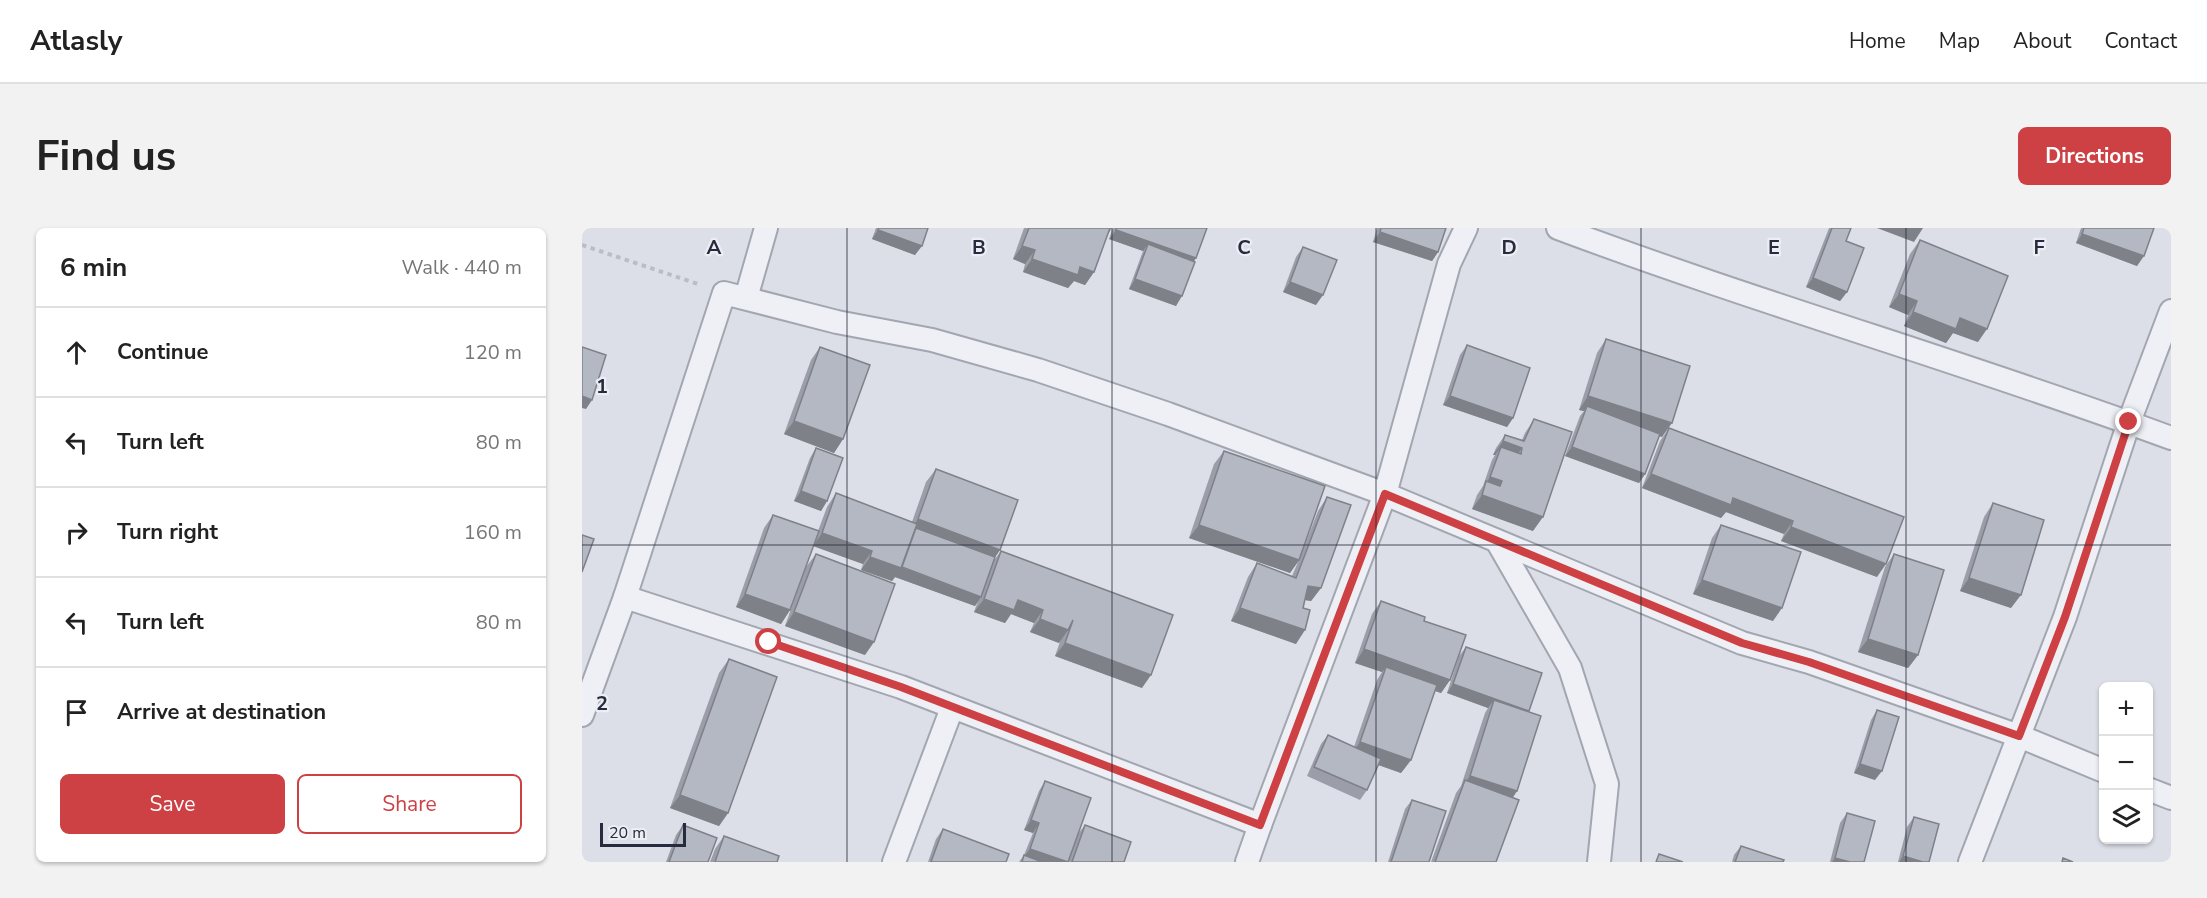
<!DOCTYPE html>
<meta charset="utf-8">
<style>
:root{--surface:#fff;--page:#f2f2f2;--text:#222;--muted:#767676;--line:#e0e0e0;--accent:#cd4043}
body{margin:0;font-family:"Nunito Sans",sans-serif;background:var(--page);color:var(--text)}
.controls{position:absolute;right:18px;bottom:18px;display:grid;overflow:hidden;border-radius:9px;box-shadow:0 2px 4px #0004}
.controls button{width:54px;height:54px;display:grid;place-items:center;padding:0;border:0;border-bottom:2px solid var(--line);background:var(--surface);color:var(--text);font:30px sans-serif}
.scale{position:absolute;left:18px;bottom:15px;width:86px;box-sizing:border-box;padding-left:6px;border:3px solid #262c3d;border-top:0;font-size:16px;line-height:21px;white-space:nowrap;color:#262c3d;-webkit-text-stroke:4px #eceef4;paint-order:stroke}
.stop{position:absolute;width:18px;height:18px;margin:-14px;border:4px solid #cd4043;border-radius:50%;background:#fff}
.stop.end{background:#cd4043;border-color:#fff;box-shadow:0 2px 6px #0008}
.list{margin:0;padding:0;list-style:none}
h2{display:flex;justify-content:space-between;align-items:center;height:78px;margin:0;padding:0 24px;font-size:26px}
h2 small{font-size:20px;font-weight:400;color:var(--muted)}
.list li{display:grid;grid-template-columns:39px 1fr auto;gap:18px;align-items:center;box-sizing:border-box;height:90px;padding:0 24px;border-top:2px solid var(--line)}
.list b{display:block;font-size:22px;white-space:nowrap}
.list em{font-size:20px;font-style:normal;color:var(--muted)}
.actions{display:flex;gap:12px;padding:18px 24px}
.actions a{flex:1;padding:14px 0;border:2px solid var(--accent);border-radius:9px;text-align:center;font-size:21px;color:var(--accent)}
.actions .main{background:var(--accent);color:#fff}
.icon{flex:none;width:33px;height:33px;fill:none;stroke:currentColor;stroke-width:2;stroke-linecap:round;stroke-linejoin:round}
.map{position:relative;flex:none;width:1589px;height:634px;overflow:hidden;border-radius:9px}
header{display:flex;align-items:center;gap:36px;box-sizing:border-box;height:84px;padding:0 30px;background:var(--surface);border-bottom:2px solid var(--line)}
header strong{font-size:28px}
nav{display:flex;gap:33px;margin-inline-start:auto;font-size:21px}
.intro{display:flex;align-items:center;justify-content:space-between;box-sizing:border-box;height:144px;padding:0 36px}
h1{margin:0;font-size:42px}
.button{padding:15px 27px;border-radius:9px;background:var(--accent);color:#fff;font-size:21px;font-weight:700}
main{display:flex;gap:36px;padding:0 36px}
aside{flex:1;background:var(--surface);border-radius:9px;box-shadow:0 2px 4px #0004}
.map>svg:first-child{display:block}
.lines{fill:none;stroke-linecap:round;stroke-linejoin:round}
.street-casing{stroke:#a2a6b1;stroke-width:26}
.path{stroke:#bbbdc5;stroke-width:4;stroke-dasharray:4.5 4.5;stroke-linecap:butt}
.street{stroke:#eff0f5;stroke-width:22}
.wall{fill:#9b9ea8}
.shaded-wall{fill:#7e8188}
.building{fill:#b4b8c3;stroke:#7e8188;stroke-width:1.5}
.route{stroke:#cd4043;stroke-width:8}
.grid{fill:none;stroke:#262c3d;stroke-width:1.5;stroke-opacity:0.55}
.grid-label{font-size:20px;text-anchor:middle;font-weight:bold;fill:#262c3d;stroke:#eceef4;stroke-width:4.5;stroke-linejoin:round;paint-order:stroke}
</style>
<header>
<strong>Atlasly</strong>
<nav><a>Home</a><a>Map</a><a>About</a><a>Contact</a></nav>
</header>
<div class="intro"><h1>Find us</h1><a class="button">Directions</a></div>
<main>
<aside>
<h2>6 min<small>Walk · 440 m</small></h2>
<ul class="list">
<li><svg class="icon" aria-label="ahead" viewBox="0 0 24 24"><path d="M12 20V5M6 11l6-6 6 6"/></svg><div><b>Continue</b></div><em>120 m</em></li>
<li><svg class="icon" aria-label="left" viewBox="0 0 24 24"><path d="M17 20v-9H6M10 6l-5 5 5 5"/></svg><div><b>Turn left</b></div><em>80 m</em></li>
<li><svg class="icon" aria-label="right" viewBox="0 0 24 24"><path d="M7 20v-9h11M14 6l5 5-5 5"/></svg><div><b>Turn right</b></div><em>160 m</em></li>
<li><svg class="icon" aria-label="left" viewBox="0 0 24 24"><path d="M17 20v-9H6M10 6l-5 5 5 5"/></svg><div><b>Turn left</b></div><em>80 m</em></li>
<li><svg class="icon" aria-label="arrive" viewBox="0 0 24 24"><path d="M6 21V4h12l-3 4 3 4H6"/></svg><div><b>Arrive at destination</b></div></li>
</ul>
<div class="actions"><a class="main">Save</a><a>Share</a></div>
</aside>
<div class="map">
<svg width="1589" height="634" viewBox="0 0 1589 634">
<rect width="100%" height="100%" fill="#dcdfe7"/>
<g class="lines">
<defs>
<g id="street">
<path d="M976,0C1179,76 1386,135 1589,210"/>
<path d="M164,70L184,0"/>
<path d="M915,313L988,440L1025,556L1017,634"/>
<path d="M43,369L319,459L678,597L665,634"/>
<path d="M0,487L43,369L142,65L255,94L350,112L456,142L586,186L803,266L1160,415L1227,434L1437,508L1522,543"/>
<path d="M1566,561L1589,570"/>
<path d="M678,597L803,266L867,36L884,0"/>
<path d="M312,634L370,480"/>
<path d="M1388,634L1483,389L1547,194L1589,83"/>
</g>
</defs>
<use href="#street" class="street-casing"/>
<path class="path" d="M0,17L119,57"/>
<use href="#street" class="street"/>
</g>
<g class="wall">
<path d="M294,0H346L333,27L290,11Z"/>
<path d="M442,0H530L525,8L512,44L503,57L492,53L486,60L441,44L443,36L431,31Z"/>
<path d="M531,0H625L594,78L547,61L561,23L527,11Z"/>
<path d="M795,0H864L856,24L850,33L791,14Z"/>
<path d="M1247,0H1269L1264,13L1265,64L1258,73L1224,59Z"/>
<path d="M1499,0H1572L1555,38L1494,15Z"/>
<path d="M1338,12L1396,114L1371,105L1364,115L1322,98L1326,87L1307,79L1328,26Z"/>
<path d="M721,19L734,77L701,64L714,29Z"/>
<path d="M1024,111L1080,209L1077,208L1063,246L1057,255L983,228L998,188L1002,183L997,182L1015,125Z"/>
<path d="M885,117L931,190L925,199L861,177L878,127Z"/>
<path d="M238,119L261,211L252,225L202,206L229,132Z"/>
<path d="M952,191L951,303L890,281L895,267L901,258L910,232L913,227H911L914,220L923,207L940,212L943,205Z"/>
<path d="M1087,200L1295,349L1199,313L1202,306L1144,284L1139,290L1060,260L1078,213Z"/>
<path d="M234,220L245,273L239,283L212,273L228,230Z"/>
<path d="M642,223L722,319L736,283L745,269L739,360L729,373L723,372L714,416L649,393L666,349L675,335L710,348L716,334L708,345L607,310L632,236Z"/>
<path d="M354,241L418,322L413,329V331L419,323L560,460L473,428L479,411L477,415L448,404L452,395L429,386L423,395L392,384L396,373L393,378L313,349L310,353L279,342L281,336L231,318L208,382L199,396L154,379L182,300L191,287L236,303L245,279L254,265L330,294L344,254Z"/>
<path d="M1411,275L1429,380L1378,363L1402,289Z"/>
<path d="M1139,297L1191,393L1111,366L1130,310Z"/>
<path d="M234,326L283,427L203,398L224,339Z"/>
<path d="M1312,326L1336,427L1326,440L1276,424L1303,339Z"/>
<path d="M799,373L842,393L868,452L859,465L853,463L829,532L819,545L796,537L785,562L778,572L725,548L739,516L746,507L772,519L795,452L800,444L773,435L790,386Z"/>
<path d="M884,419L946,483L935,563L930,570L914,634H849L874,565L879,558L903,485L906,480L865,465L877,428Z"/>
<path d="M147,431L146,585L137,598L88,580L137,445Z"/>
<path d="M1295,482L1293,552L1272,545L1289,492Z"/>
<path d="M463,553L486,634H437L442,627L451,605L442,602L457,563Z"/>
<path d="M830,572L847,634H806L823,581Z"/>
<path d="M1265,585L1282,634H1248L1258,595Z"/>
<path d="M1332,589L1347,634H1316L1325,599Z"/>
<path d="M101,597L126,634H84L94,607Z"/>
<path d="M503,597L542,634H486L496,606Z"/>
<path d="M361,601L424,634H346L354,611Z"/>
<path d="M142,608L195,634H128L133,621Z"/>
<path d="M1159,618L1201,634H1150L1152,627Z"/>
</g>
<g class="shaded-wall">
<path d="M1295,0H1341L1332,14Z"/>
<path d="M296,2L340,18L333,27L290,11Z"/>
<path d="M534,2L614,30L608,40L566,16L561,23L527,11Z"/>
<path d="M798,4L856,24L850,33L791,14Z"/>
<path d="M1500,6L1562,28L1555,38L1494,15Z"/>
<path d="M440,18L453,22L443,36L431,31Z"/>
<path d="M450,31L498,39L512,44L503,57L492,53L486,60L441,44Z"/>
<path d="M1231,50L1265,64L1258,73L1224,59Z"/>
<path d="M553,51L600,68L594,78L547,61Z"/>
<path d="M708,54L741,67L734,77L701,64Z"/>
<path d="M1317,66L1335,73L1326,87L1307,79Z"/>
<path d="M1331,84L1378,90L1405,101L1396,114L1371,105L1364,115L1322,98Z"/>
<path d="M0,168L10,172L4,181L0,180Z"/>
<path d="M868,168L931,190L925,199L861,177Z"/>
<path d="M1006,168L1090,195L1080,209L1003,184L1005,178L1002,183L997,182Z"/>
<path d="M212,193L261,211L252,225L202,206Z"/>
<path d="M921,213L940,220L931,233L919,219L913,227H911Z"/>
<path d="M990,219L1063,246L1057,255L983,228Z"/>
<path d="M1069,246L1151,270L1211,293L1202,306L1144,284L1139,290L1060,260Z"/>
<path d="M908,249L920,253L911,267L903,257Z"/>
<path d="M219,263L245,273L239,283L212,273Z"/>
<path d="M900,267L961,289L951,303L890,281Z"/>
<path d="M336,291L418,322L409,335L327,304Z"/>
<path d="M617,297L717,332L708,345L607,310Z"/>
<path d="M1209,299L1304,336L1295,349L1199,313Z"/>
<path d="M240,305L290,323L281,336L231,318Z"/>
<path d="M288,329L318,339L399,369L393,378L313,349L310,353L279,342Z"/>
<path d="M1387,350L1439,367L1429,380L1378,363Z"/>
<path d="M1120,352L1200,380L1191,393L1111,366Z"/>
<path d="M726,358L739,360L729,373L717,371Z"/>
<path d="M163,366L208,382L199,396L154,379Z"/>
<path d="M402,371L436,372L461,382L452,395L429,386L423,395L392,384Z"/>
<path d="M658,380L723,402L714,416L649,393Z"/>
<path d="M212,384L292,414L283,427L203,398Z"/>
<path d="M458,391L486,402L477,415L448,404Z"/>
<path d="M1286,411L1336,427L1326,440L1276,424Z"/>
<path d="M483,415L569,447L560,460L473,428Z"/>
<path d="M782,421L868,452L859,465L802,445L804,439L800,444L773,435Z"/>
<path d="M871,456L947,483L909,481L912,472L906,480L865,465Z"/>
<path d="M778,514L829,532L819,545L769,527Z"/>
<path d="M1278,536L1300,543L1293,552L1272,545Z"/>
<path d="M888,548L935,563L926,577L882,556Z"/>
<path d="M98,567L146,585L137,598L88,580Z"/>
<path d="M449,592L457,595L451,605L442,602Z"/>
<path d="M448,621L485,634H452L441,630Z"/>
<path d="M1321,628L1341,634H1317Z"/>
<path d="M1253,630L1268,634H1250Z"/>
</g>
<g class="building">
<path d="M297,0H346L340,18L296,2Z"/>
<path d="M447,0H528L512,44L498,39L496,47L450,31L453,22L440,18Z"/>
<path d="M534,0H625L614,30L534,2Z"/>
<path d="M799,0H864L856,24L798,4Z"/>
<path d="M1250,0H1269L1264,13L1282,20L1265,64L1231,50Z"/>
<path d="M1502,0H1572L1562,28L1500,6Z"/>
<path d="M1338,12L1426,48L1405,101L1378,90L1374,101L1331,84L1335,73L1317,66Z"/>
<path d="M566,16L613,34L600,68L553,51Z"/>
<path d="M721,19L755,32L741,67L708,54Z"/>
<path d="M1024,111L1108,138L1090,195L1006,168Z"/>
<path d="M885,117L948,140L931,190L868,168Z"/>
<path d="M0,119L24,127L10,172L0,168Z"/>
<path d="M238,119L288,137L261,211L212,193Z"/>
<path d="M1005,178L1078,206L1063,246L990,219Z"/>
<path d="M952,191L990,204L961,289L900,267L904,253L918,258L920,253L908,249L919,219L939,226L940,220L921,213L923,207L942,213Z"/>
<path d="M1087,200L1322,289L1304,336L1209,299L1211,293L1151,270L1149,277L1069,246Z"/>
<path d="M234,220L261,230L245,273L219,263Z"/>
<path d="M642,223L743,258L717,332L617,297Z"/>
<path d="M354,241L436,272L418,322L336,291Z"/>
<path d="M254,265L335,296L319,340L288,329L290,323L240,305Z"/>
<path d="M745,269L769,277L739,360L726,358L721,380L728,382L723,402L658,380L675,335L714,350Z"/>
<path d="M1411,275L1462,292L1439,367L1387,350Z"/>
<path d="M191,287L237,303L208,382L163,366Z"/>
<path d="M1139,297L1219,324L1200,380L1120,352Z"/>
<path d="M334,300L413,329L399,369L320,339Z"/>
<path d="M0,307L12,311L0,344Z"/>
<path d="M419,323L591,387L569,447L483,415L491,392L486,402L458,391L461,382L436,372L432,382L402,371Z"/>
<path d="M234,326L313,356L292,414L212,384Z"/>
<path d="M1312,326L1362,342L1336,427L1286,411Z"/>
<path d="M799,373L843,389L842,393L884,407L868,452L782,421Z"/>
<path d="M884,419L960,445L947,483L871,456Z"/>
<path d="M147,431L195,449L146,585L98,567Z"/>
<path d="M804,439L855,457L829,532L778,514Z"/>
<path d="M912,472L959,488L935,563L888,548Z"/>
<path d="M1295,482L1317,489L1300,543L1278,536Z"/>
<path d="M746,507L799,531L785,562L732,539Z"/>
<path d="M883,552L937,572L914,634H853Z"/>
<path d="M463,553L509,570L486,634L448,621L457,595L449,592Z"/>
<path d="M830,572L864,583L847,634H809Z"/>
<path d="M1265,585L1293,593L1282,634H1268L1253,630Z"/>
<path d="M1332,589L1357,596L1347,634H1341L1321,628Z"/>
<path d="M101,597L135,610L126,634H87Z"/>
<path d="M503,597L549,614L542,634H490Z"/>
<path d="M361,601L427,626L424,634H349Z"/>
<path d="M142,608L197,628L195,634H133Z"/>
<path d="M1159,618L1202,632L1201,634H1153Z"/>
<path d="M1077,626L1101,634H1074Z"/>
<path d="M442,627L460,634H440Z"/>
<path d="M1481,630L1491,634H1480Z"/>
</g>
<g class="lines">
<path class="route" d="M187,414L319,459L678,597L803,266L1160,415L1227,434L1437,508L1483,389L1547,194"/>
</g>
<path class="grid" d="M265,0V634M530,0V634M794,0V634M1059,0V634M1324,0V634M0,317H1589"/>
<g class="grid-label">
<text x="132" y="26">A</text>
<text x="397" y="26">B</text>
<text x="662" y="26">C</text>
<text x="927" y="26">D</text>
<text x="1192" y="26">E</text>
<text x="1457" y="26">F</text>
<text x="20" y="165">1</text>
<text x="20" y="482">2</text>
</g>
</svg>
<div class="controls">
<button>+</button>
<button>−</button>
<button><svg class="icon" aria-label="layers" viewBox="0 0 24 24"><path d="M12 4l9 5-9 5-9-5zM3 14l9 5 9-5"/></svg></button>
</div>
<div class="scale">20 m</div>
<div class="stop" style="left:187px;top:414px"></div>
<div class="stop end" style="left:1547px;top:194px"></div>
</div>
</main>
